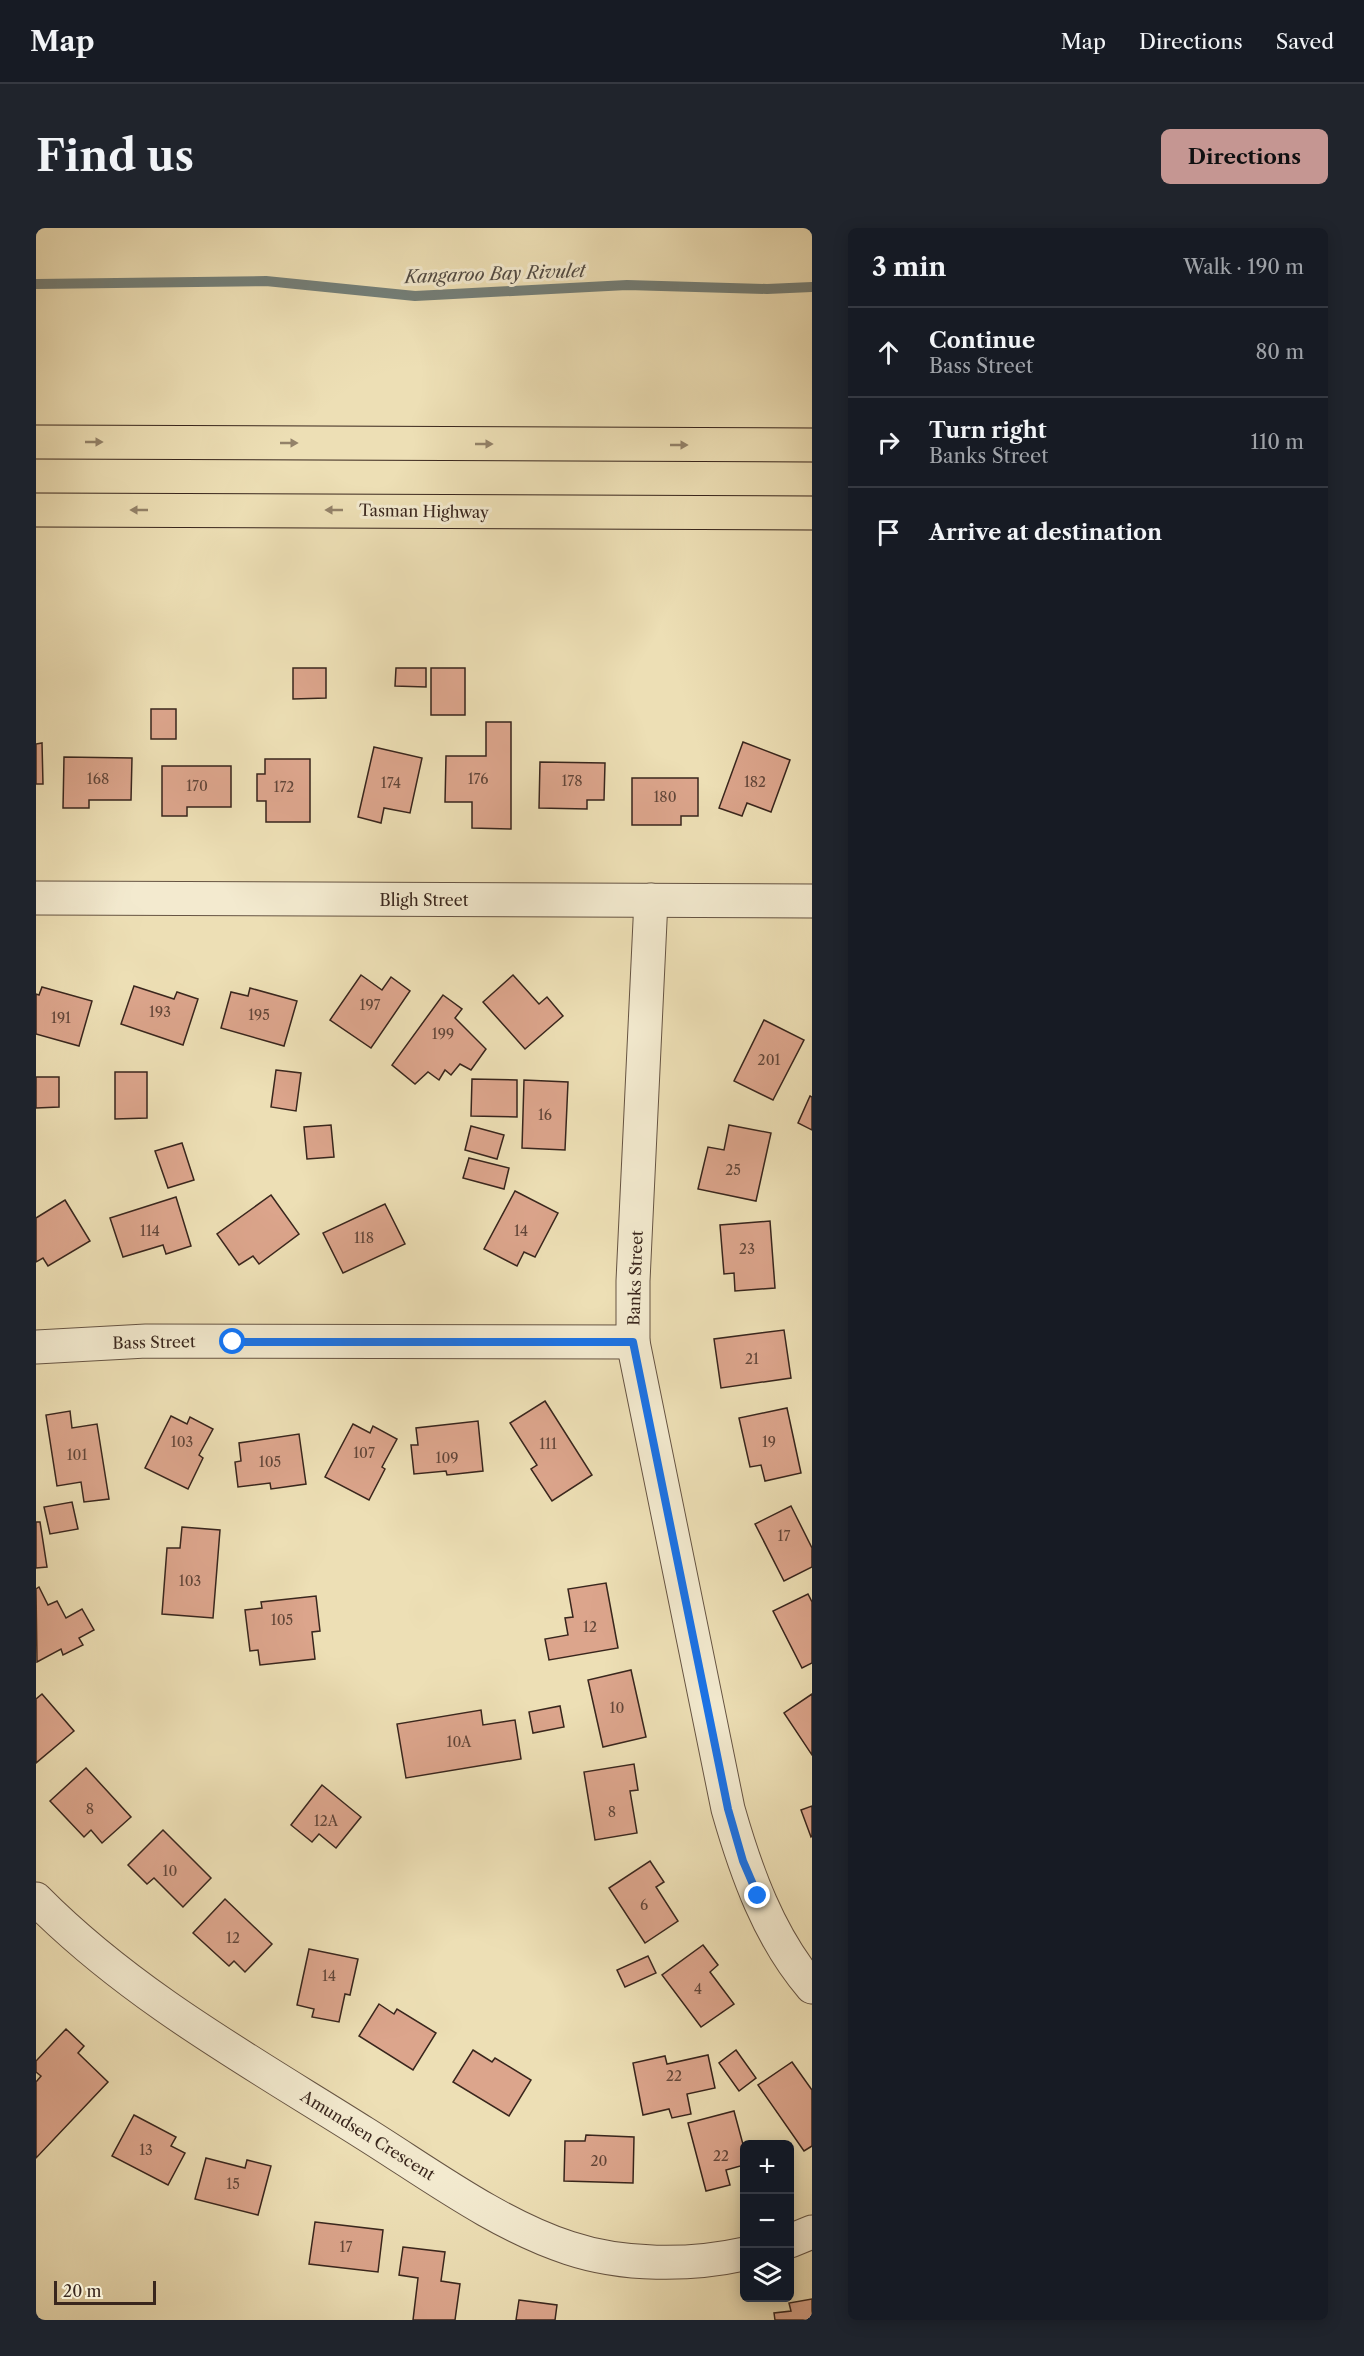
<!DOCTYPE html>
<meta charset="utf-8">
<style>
:root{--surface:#171b24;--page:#20242c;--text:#f1f3f6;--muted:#9ea1a6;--line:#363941;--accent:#c59692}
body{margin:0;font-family:"Libre Caslon Text",serif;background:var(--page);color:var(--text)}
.controls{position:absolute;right:18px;bottom:18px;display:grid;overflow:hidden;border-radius:9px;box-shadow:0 3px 15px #0003}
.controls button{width:54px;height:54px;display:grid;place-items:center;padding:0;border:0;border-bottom:2px solid var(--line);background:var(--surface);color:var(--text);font:30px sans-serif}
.scale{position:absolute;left:18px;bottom:15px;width:102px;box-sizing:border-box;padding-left:6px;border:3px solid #39261d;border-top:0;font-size:16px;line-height:21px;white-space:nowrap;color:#39261d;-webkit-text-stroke:4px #f3eacf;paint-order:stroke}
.stop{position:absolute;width:18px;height:18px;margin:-14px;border:4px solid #1a73e8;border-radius:50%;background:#fff}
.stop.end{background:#1a73e8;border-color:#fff;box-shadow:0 2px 6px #0008}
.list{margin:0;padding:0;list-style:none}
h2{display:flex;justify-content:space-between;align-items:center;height:78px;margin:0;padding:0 24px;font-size:26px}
h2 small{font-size:20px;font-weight:400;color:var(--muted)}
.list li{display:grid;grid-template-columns:39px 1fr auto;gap:18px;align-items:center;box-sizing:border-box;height:90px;padding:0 24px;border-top:2px solid var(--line)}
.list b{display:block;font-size:22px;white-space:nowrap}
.list p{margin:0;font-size:20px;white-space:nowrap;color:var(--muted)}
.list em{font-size:20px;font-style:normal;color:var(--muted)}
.icon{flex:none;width:33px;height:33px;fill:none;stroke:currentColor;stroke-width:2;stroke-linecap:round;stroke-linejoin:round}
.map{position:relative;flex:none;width:776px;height:2092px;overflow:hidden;border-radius:9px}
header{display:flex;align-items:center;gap:36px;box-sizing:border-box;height:84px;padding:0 30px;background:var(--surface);border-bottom:2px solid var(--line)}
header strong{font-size:28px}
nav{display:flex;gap:33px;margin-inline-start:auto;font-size:21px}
.intro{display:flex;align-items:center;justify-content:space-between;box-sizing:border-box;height:144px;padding:0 36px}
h1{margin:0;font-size:42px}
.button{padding:15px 27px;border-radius:9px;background:var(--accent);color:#111;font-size:21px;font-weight:700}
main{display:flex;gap:36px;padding:0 36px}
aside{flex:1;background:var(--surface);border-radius:9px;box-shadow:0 3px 15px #0003}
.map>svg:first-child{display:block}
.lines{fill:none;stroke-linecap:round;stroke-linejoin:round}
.stream{stroke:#747f78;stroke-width:10}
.building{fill:#dca58c;stroke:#39261d;stroke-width:1.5}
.minor-casing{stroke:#665443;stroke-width:35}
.highway-casing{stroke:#39261d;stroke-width:35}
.minor{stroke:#f3eacf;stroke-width:33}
.highway{stroke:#eddfb5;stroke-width:33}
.oneway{fill:#938269}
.route{stroke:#1a73e8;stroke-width:8}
.labels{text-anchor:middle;stroke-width:6;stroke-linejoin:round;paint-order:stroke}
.number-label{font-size:14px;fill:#624639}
.street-label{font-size:16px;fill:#39261d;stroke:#f3eacf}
.water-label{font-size:18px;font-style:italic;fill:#524b43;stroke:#f3eacf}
</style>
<header>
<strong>Map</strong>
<nav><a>Map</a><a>Directions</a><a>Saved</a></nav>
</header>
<div class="intro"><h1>Find us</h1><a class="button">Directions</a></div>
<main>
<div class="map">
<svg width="776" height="2092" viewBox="0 0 776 2092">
<rect width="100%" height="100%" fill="#eddfb5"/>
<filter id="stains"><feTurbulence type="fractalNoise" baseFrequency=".00333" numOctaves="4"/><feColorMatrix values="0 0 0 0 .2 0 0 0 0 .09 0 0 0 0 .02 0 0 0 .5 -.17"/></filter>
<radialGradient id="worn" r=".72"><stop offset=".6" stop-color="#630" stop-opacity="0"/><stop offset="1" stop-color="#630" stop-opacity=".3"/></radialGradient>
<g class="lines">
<path class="stream" d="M0,56L230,53L379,68L591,57L731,61L776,59"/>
</g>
<g class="building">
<path d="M257,440H290V470L257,471Z"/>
<path d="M360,440H390V459L359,458Z"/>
<rect x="395" y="440" width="34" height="47"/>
<rect x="115" y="481" width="25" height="30"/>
<path d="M450,494H475V601L436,600V574H409L410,528H450Z"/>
<path d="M707,514L754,532L735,584L711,575L706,588L683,580Z"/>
<path d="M6,515L7,556H0V516Z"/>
<path d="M338,519L386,530L374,585L348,580L345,595L322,589Z"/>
<path d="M28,529L96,530L95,572H53V580H27Z"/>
<path d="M229,531H274V594H230V573H221V546H229Z"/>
<path d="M504,534L569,535L568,572H551V581L503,580Z"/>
<path d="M126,538H195V579H151V588H126Z"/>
<path d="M596,550H662V588H645V597H596Z"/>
<path d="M325,747L346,762L355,749L374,763L335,820L294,792Z"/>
<path d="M477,747L503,776L511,769L527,788L489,821L447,774Z"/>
<path d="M98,758L138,771L141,764L162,771L147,817L85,796Z"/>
<path d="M6,759L56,773L43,818L0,806V766L3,767Z"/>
<path d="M214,760L261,773L248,818L185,800L195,764L212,768Z"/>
<path d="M407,767L426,781L419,790L450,821L435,842L424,836L415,847L409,842L403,852L392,844L379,856L356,837Z"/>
<path d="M728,792L768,812L737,872L698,853Z"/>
<path d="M240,842L265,845L260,883L235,879Z"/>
<path d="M79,844H111V890L79,891Z"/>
<path d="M0,849H23V879L0,880Z"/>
<path d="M436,851L481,852V889L435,888Z"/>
<path d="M488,852L532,854L529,922L486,920Z"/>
<path d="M774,868L776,869V902L762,895Z"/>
<path d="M295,897L298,929L271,931L268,899Z"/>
<path d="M693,897L735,905L720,973L662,961L672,919L688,922Z"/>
<path d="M435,898L468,907L461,931L429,922Z"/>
<path d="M146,915L158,952L132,960L119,923Z"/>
<path d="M433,930L473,940L468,961L427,950Z"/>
<path d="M479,963L522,985L499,1029L488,1024L481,1038L448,1021Z"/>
<path d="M235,967L263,1006L223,1036L217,1028L203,1037L181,1006Z"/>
<path d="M140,969L155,1018L130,1026L127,1017L87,1029L74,990Z"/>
<path d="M29,972L54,1013L12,1038L7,1030L0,1034V990Z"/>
<path d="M349,976L369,1016L307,1045L287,1005Z"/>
<path d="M734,993L739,1060L699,1063L698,1045L688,1046L684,997Z"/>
<path d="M748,1102L755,1150L685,1160L678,1111Z"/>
<path d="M509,1173L556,1247L516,1273L495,1241L501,1237L474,1195Z"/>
<path d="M751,1180L765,1245L729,1253L725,1237L714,1239L703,1190Z"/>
<path d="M34,1183L36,1200L61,1196L73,1271L48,1274L45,1254L21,1258L10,1187Z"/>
<path d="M135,1188L151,1196L154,1189L177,1201L163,1227L167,1230L152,1261L109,1240Z"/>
<path d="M442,1193L447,1243L411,1247L410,1243L378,1246L375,1217H382L380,1200Z"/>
<path d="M317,1196L334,1205L337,1198L361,1211L346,1239L349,1241L333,1272L289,1249Z"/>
<path d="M263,1206L270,1256L235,1261L234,1255L202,1259L199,1234L205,1233L203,1215Z"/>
<path d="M36,1274L42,1301L14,1306L8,1279Z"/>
<path d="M755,1278L776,1320V1339L748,1353L719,1296Z"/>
<path d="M0,1294H4L11,1339L0,1340Z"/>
<path d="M146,1299L184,1302L177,1390L126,1386L131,1320H144Z"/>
<path d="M570,1355L582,1420L513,1432L509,1411L532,1407L529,1390L537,1389L532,1361Z"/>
<path d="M3,1359L12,1377L21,1373L30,1390L46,1381L58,1402L43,1410L47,1417L27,1427L25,1421L1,1434L0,1361Z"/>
<path d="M772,1366L776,1374V1435L766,1440L737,1383Z"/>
<path d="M280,1368L284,1403L276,1404L279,1431L224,1437L222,1422L214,1423L209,1382L226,1380L225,1374Z"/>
<path d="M595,1442L610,1509L567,1519L552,1452Z"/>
<path d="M6,1466L38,1503L0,1535V1471Z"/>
<path d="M776,1466V1527L748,1485Z"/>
<path d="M524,1478L528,1499L497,1505L493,1484Z"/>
<path d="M445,1482L447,1497L479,1492L485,1531L370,1550L361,1496Z"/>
<path d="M598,1536L602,1562L594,1563L601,1605L559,1612L548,1544Z"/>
<path d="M50,1540L95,1589L66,1615L55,1602L48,1609L14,1573Z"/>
<path d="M286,1557L325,1589L300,1620L283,1606L276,1614L255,1597Z"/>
<path d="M776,1578V1608L775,1609L765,1582Z"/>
<path d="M127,1602L175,1650L147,1679L118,1650L111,1656L92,1637Z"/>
<path d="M614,1633L628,1654L620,1659L642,1693L609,1715L573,1660Z"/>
<path d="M189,1671L236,1716L209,1744L198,1733L193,1738L157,1705Z"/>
<path d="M667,1717L682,1737L674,1744L698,1776L665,1799L626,1747Z"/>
<path d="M273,1721L322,1731L314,1767L309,1766L303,1794L276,1789L278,1781L261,1777Z"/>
<path d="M612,1728L620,1745L589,1759L581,1742Z"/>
<path d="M343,1776L358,1786L361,1781L400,1805L377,1842L323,1808Z"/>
<path d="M30,1801L48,1818L42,1825L72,1854L0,1930V1854L5,1848L0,1844V1833Z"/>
<path d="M437,1822L456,1834L459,1830L495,1852L473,1888L417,1854Z"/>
<path d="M700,1822L720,1850L703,1863L683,1835Z"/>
<path d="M672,1827L679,1860L651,1866L655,1886L636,1890L633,1881L607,1887L597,1835L629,1828L631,1836Z"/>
<path d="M756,1834L776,1862V1918L768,1923L722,1857Z"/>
<path d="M698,1883L708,1920V1937L690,1942L694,1957L670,1963L652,1895Z"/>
<path d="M98,1887L140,1909L135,1918L149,1925L132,1957L76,1928Z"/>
<path d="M550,1907L598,1909L597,1955L528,1953L529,1913H549Z"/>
<path d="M170,1930L209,1940L211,1932L235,1938L222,1987L159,1971Z"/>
<path d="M279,1994L347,2002L342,2044L273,2036Z"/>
<path d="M367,2019L409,2024L405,2053L424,2056L419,2092H377L382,2050L363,2047Z"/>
<path d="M776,2071V2092H739L738,2085L755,2083L753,2075Z"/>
<path d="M483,2072L521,2077L519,2092H480Z"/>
</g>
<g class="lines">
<defs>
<g id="minor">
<path d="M0,670L776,673"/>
<path d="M615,672L597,1053V1114L692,1581C710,1644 733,1709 776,1759"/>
<path d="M0,1119L110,1113L597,1114"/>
<path d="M0,1671C95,1767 214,1833 328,1905C392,1945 462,1997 533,2020C587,2038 654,2038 708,2026"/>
<path d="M754,2013L776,2004"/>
</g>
<g id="highway">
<path d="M0,214L776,217"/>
<path d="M0,282L776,285"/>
</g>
</defs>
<use href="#minor" class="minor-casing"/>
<use href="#highway" class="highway-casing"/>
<use href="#minor" class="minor"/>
<use href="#highway" class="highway"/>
</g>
<defs><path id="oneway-solid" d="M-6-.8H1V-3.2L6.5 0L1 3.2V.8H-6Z" transform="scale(1.5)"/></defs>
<g class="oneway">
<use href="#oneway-solid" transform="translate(58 214)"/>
<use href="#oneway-solid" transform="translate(253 215)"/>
<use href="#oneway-solid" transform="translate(448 216)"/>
<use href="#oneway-solid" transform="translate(643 217)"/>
<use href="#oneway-solid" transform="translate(103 282) rotate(-180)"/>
<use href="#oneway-solid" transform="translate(298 282) rotate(-180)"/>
</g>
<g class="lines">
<path class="route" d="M197,1114H597L692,1581L707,1633L722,1668"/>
</g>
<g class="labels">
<g class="number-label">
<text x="62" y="556">168</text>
<text x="442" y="556">176</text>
<text x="536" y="558">178</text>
<text x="719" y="559">182</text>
<text x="355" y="560">174</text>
<text x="161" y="563">170</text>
<text x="248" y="564">172</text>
<text x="629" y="574">180</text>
<text x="334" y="782">197</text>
<text x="124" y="789">193</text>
<text x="223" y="792">195</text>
<text x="25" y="795">191</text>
<text x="407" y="811">199</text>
<text x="733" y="837">201</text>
<text x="509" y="892">16</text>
<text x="697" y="947">25</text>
<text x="114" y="1008">114</text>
<text x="485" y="1008">14</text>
<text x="328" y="1015">118</text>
<text x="711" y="1026">23</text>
<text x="716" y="1136">21</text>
<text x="146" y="1219">103</text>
<text x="733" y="1219">19</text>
<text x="512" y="1221">111</text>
<text x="328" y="1230">107</text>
<text x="41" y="1232">101</text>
<text x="411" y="1235">109</text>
<text x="234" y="1239">105</text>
<text x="748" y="1313">17</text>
<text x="154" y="1358">103</text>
<text x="246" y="1397">105</text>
<text x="554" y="1404">12</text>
<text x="581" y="1485">10</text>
<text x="423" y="1519">10A</text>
<text x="54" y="1586">8</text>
<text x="576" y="1589">8</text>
<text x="290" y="1598">12A</text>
<text x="134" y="1648">10</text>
<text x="608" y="1682">6</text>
<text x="197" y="1715">12</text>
<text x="293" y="1753">14</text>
<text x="662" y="1766">4</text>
<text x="638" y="1853">22</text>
<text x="110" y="1927">13</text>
<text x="685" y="1933">22</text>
<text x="563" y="1938">20</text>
<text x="197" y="1961">15</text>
<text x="310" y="2024">17</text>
</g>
<g class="street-label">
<text transform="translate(388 283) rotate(1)" y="6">Tasman Highway</text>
<text x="388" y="678">Bligh Street</text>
<text transform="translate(599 1050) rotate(-88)" y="6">Banks Street</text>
<text transform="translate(118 1114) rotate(-1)" y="6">Bass Street</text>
<text transform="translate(332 1907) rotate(32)" y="6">Amundsen Crescent</text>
</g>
<g class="water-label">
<text transform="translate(459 46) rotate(-2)" y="6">Kangaroo Bay Rivulet</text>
</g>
</g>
<rect width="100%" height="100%" filter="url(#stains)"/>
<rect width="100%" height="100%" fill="url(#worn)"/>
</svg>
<div class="controls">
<button>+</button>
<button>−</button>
<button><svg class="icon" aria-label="layers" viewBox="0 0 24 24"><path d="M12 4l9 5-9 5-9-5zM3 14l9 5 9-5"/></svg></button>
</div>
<div class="scale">20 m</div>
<div class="stop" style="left:197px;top:1114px"></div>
<div class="stop end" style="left:722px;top:1668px"></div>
</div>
<aside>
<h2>3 min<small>Walk · 190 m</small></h2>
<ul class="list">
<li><svg class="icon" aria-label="ahead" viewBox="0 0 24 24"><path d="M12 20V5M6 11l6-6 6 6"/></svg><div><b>Continue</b><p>Bass Street</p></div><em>80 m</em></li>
<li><svg class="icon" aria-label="right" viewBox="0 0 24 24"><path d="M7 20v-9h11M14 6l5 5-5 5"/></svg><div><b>Turn right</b><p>Banks Street</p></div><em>110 m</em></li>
<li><svg class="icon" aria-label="arrive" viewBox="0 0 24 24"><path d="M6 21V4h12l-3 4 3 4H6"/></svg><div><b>Arrive at destination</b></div></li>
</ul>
</aside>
</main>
